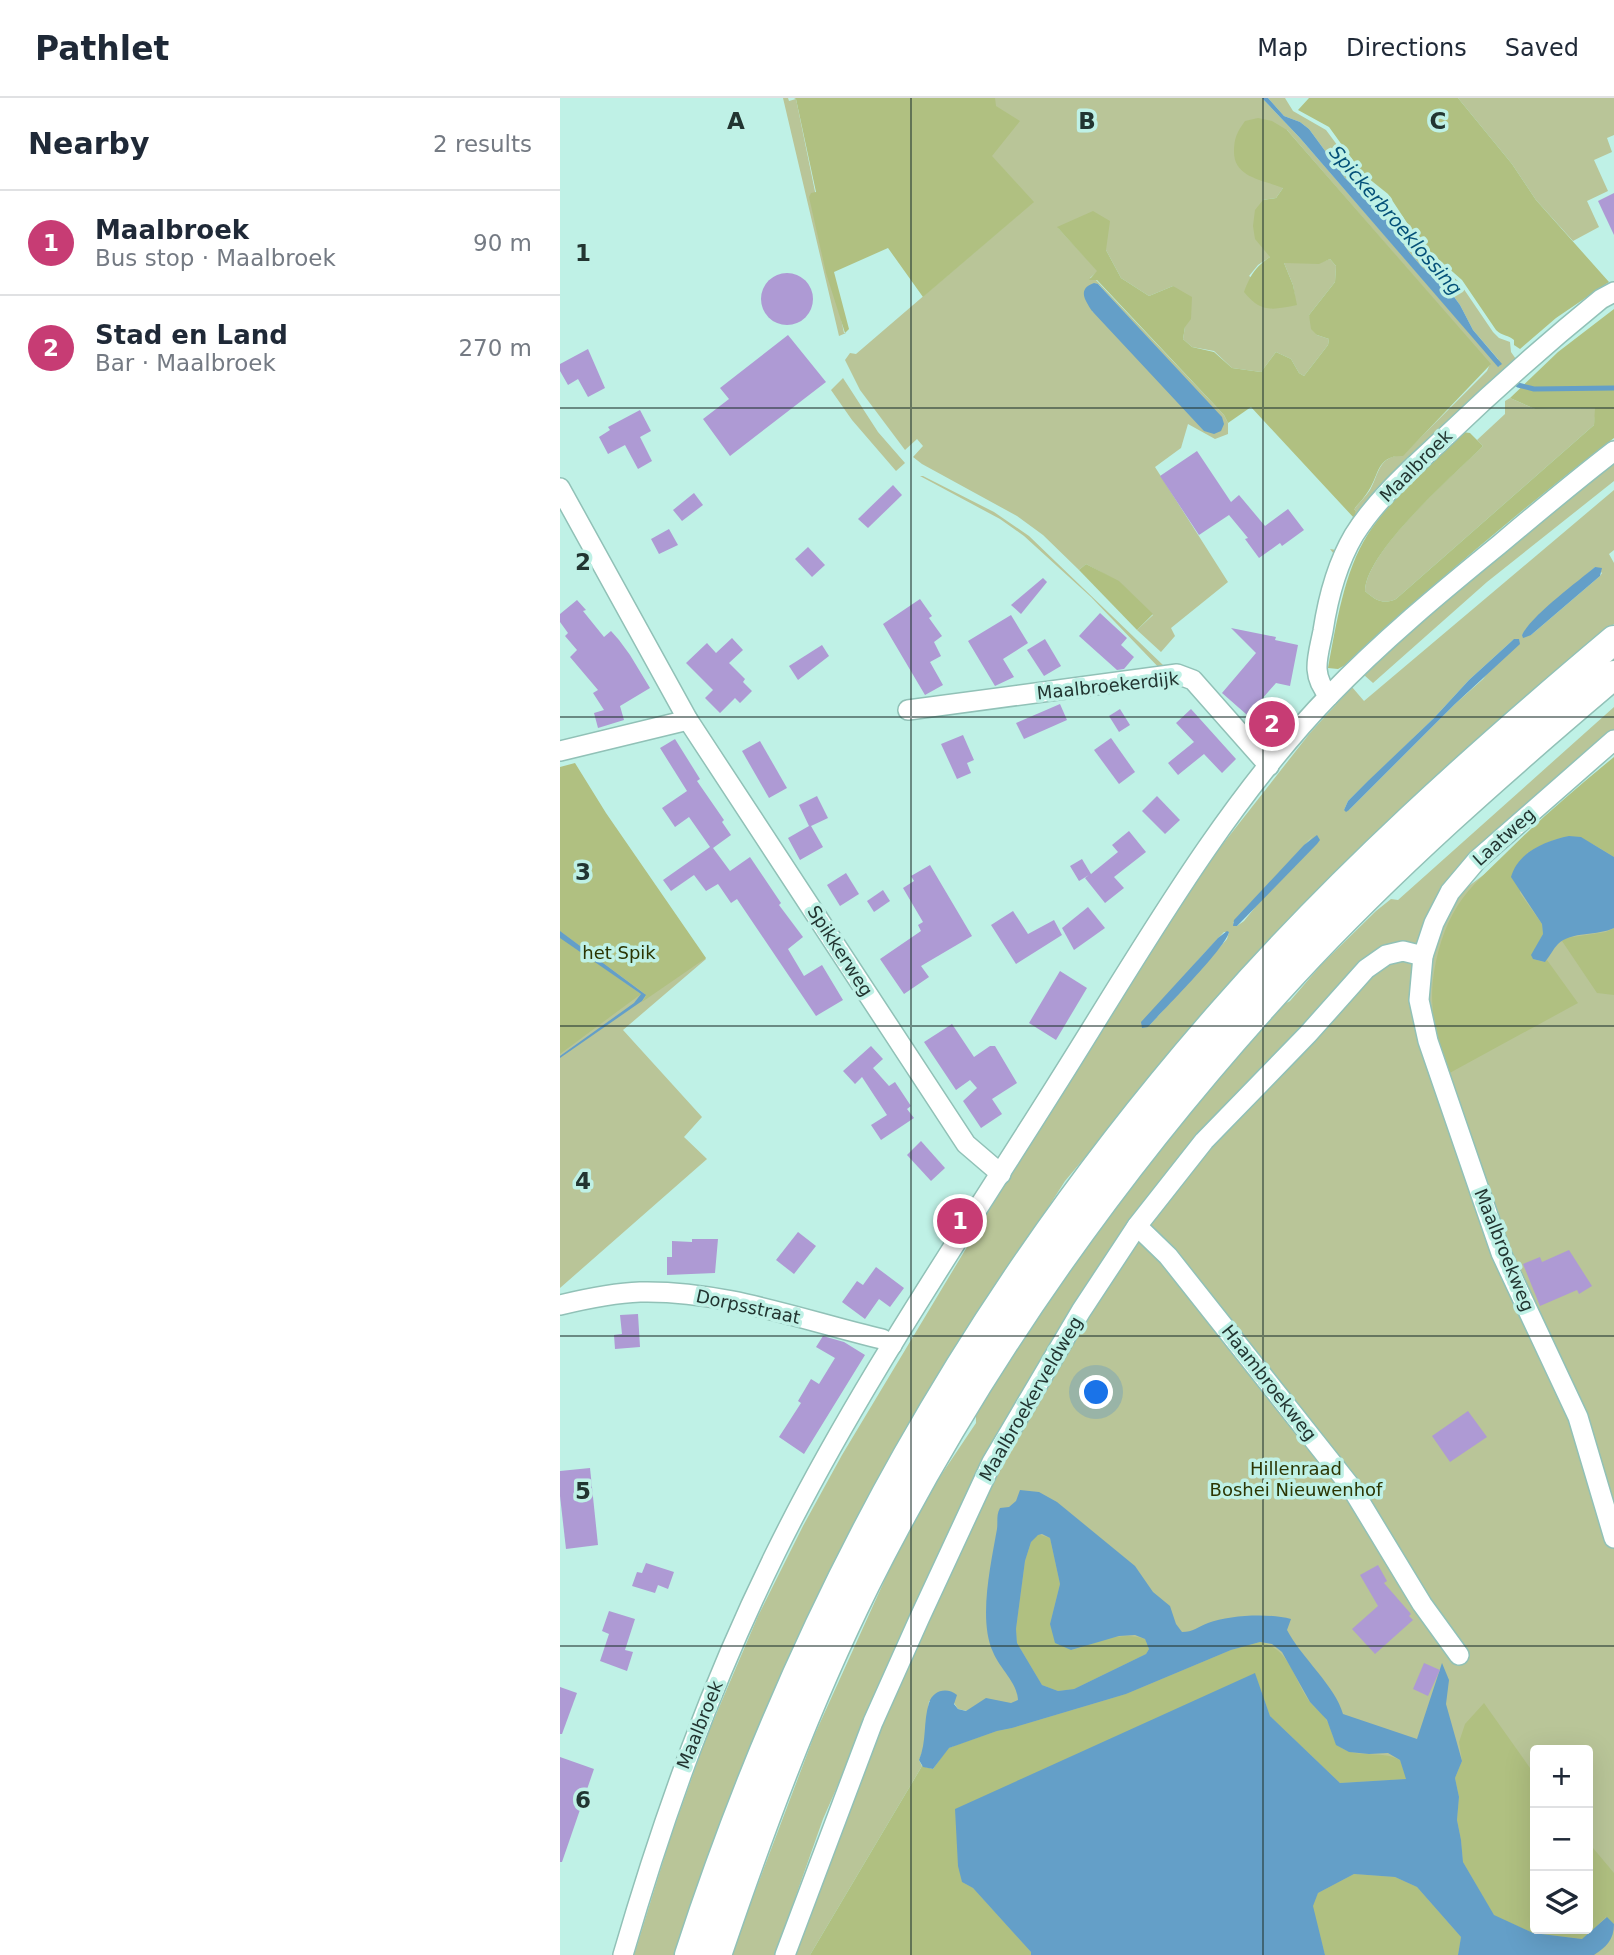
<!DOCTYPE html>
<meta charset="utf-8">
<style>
:root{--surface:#fff;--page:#f6f6f7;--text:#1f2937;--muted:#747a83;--line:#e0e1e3;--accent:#c73c74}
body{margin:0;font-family:"DejaVu Sans",sans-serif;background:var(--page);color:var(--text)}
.controls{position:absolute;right:21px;bottom:21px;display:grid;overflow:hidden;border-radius:7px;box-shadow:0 7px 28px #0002}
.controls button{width:63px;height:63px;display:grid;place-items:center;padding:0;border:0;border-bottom:2px solid var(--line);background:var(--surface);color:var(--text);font:35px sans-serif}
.you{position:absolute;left:537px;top:1295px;width:24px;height:24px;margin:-18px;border:5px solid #fff;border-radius:50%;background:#1a73e8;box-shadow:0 0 0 10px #1a73e833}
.badge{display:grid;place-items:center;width:46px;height:46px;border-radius:50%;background:var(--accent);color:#fff;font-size:23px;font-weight:700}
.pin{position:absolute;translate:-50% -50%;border:4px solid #fff;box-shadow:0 2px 7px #0006}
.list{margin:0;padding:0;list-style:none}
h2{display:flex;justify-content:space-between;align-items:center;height:91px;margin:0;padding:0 28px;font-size:30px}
h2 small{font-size:23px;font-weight:400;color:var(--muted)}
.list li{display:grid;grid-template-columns:46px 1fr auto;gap:21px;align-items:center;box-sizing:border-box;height:105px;padding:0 28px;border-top:2px solid var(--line)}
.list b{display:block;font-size:26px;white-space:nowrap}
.list p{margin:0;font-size:23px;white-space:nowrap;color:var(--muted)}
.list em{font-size:23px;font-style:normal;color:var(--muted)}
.icon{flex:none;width:38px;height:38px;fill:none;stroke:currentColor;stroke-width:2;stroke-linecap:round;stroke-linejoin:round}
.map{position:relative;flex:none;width:1054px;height:1857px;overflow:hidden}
header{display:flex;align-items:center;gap:42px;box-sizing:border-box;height:98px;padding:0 35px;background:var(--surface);border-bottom:2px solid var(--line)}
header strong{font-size:33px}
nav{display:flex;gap:38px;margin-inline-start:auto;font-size:24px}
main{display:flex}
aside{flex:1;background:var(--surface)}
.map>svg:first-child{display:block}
.green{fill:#b9c598;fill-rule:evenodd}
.forest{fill:#b0c081}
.water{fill:#649fc8;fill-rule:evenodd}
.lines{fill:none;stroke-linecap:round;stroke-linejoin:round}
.stream{stroke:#649fc8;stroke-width:5}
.building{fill:#ae9ad4}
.minor-casing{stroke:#91c1b7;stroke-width:22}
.highway-casing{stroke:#91c1b7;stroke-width:31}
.minor{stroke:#fff;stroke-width:19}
.highway{stroke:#fff;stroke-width:28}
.grid{fill:none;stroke:#223531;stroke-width:2;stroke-opacity:0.55}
.labels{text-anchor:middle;stroke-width:7;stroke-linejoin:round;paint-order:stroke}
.street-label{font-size:18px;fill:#223531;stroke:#bff1e6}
.park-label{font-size:18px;fill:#2b3503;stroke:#bff1e6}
.water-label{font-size:19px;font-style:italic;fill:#045179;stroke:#bff1e6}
.grid-label{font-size:23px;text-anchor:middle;font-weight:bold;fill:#223531;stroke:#bff1e6;stroke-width:7;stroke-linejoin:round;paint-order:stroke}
</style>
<header>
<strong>Pathlet</strong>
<nav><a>Map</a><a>Directions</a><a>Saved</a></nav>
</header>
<main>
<aside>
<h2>Nearby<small>2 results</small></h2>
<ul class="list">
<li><span class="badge">1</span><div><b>Maalbroek</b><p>Bus stop · Maalbroek</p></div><em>90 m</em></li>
<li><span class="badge">2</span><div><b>Stad en Land</b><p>Bar · Maalbroek</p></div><em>270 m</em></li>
</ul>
</aside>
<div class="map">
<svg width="1054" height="1857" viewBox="0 0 1054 1857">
<rect width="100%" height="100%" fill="#bff1e6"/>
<g class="green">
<path d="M223,0H228L229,3L236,1L284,235H286L279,238Z"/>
<path d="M435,0H702L740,40L918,245L938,268H940L938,261L913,232L900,207L886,188L862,169L849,154L818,108L785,80L749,31L740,24L724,18L708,0H725L733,13L766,32L801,79L825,99L858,148L899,184L933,234L939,240L950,244L951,254L958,264L777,460L770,451L776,452L796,413L790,407L795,410C800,404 806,398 810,392C819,376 818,358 843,357L927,273L930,266L727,32L723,90L716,100L703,102L710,159L698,167L689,178L736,207L733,187L724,165H759L770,161L776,168L775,184L749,217L757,237L769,241L768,247L744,278L739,275L731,261L716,254L701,274L672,270L654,253L632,249L623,241L625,229L613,188L589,198L561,180L546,152L498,130L538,173L530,180L536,182L664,317L668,325V336L655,341L628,326L621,350L595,369L668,484L611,530L615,538L601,554L577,532L593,517L559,484L526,466L519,472L483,437L457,418L362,366L353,359L363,348L357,341L345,352L300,292L285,262L290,255L296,256L473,104L431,58ZM538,186L656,314L662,319L532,213Z"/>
<path d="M898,0H1054V37L1047,40L1052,54L1034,62L1048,93L1027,103L1039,129L1013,143L976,102L952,66Z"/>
<path d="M283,280L318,334L345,365L336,373L292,322L271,292Z"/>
<path d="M950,300L975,311L1036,310L1034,327L836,501C823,507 815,502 805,493C806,453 893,377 923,348L917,342L945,316V303Z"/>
<path d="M1054,364V383L927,484L813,585L804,577C878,496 968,431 1054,364Z"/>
<path d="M360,378H363L434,414L469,438L604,568V575L531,499L464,438L440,421Z"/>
<path d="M1054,392V452L1049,456L1054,465V526L992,576L667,891L505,1083L349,1327L254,1514L156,1737L115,1857H74L110,1741L146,1640L198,1518L243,1428L282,1357L437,1099L644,770L750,635L792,589L804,603ZM1035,469L1042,475L1040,478L971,537H962L976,521ZM954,541L923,581L895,606L789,712H784L788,703L874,620L909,582ZM753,738L684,823L677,828L673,825ZM664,834H669L667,841L588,929L638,862Z"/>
<path d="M1054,609V636L877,812L1054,679V1857H273L418,1606L407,1613L398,1611L394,1605L369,1603L364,1650L359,1662L362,1668L250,1857H231L269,1753L370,1509L417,1420V1397L351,1521L263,1721L215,1857H171L254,1638L346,1435L365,1401L416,1325V1288L619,961L730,903L761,867L816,813L831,801L838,802ZM975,1652H1028V1831H975Z"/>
<path d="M0,706L146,861L63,932L142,1019L124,1039L147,1061L0,1190Z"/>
</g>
<g class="forest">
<path d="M234,0H435L436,8L460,23L432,58L474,104L363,199L328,150L274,174L289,231L285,235L266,175L249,99L251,95L256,94L236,1Z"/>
<path d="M749,0H898L952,66L976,102L1049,184L996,220L960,251L954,247V242C949,237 942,238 936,232L902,182L861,146L828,96L803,76L769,29L738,12Z"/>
<path d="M698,20L712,23L727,32L931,266L843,358C817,357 819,377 809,392C805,399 799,405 794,411L796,413L794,420L691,309L668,325L664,317L537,182H529L537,173L497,129L533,113L550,123L546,152L561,180L589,198L613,188L632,199L631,221L625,229L623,241L632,249L654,254L672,270L701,274L716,254L731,261L739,275L744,278L768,247L769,241L757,237L751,231L749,217L775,184L776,168L770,161L759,166L724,165L733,187L737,207C712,212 701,215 684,194C690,178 695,169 710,159L695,141L693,128L695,112L703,102L716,100L723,90C704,82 674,80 674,54C674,40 677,34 685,23Z"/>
<path d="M1054,211V340C961,411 872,487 787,566L778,571L768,570C776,528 784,473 808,436C833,398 869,365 903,334L910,335L923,348C894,377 806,453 805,493C815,502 823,507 836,501L1034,327L1035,310L975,311L950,300L998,254Z"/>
<path d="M526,466L559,483L593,516L577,532L519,472Z"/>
<path d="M1054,659V759C1014,733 1008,733 967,755L960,795L982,826L983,836L972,857L973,861L984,864L987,862L1018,905L886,977C879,946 869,914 873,882C876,856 884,829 898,807C911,787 929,772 946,755C980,721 1016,690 1054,659Z"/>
<path d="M15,665L46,715L146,860L82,904L86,898L84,895L0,833V669Z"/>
<path d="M1054,830V897L1037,895L1002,843L1006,840L1046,834Z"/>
<path d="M0,839L81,896L0,956Z"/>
<path d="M478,1436L490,1440L500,1486L490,1526L512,1552C535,1545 561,1532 585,1541L589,1551L586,1556L514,1591L498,1593L482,1587L457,1545L456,1531L465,1463L471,1444Z"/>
<path d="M700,1544C730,1551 733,1580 749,1603C754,1610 763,1615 767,1623C772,1630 772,1642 778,1647C794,1662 820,1651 840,1662L847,1681L780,1685L710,1618L695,1576L399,1764L402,1784L413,1790L471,1854V1857H250L362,1668L373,1671L388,1650L437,1633L452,1630L566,1596L671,1552Z"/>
<path d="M924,1605L975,1677V1831H1028V1744L1054,1775V1826L1046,1819L1023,1841L973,1835L934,1818L903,1764L901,1742L897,1722L899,1699L895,1680L902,1663L899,1644L905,1626Z"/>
<path d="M794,1776L835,1779L857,1789L901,1839L898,1857H765L752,1808L758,1795Z"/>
</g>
<g class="water">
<path d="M702,0H708L724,18L740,24L749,31L785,80L818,108L849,154L862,169L886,188L900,207L913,232L942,266L938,269L740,40Z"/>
<path d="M534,185L538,186L662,319L664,326L661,333L654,336L644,333L532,213C525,202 517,191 534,185Z"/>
<path d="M1035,469L1042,470L1040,478L971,537L963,540L962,537C972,517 1016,485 1035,469Z"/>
<path d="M954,541H959L960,546L895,606L789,712L786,714L784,712L788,703L808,683L874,620L909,582Z"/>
<path d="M757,737L760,742L757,746L677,828H673L674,822L744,747Z"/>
<path d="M1009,738L1021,739L1054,759V830C1038,838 1011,833 998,846C993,851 990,858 985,864L973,861L971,857L983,836L982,826L951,779C958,754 985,743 1009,738Z"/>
<path d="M0,833L86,897L82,903L0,960V958L74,905L81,896L0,840Z"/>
<path d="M667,833L669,834C665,851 603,912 588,929L582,930L581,924L658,840Z"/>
<path d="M460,1392L479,1394L497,1404L575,1468L593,1494L610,1508L616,1526L622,1534C633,1534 638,1529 648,1525C670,1517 708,1515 731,1521L727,1532C741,1559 776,1589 783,1616L857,1641L882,1565L889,1582L886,1606L902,1663L895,1680L899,1699L897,1722L901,1742L903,1764L934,1817L973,1835L1022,1841L1047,1819L1054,1826C1054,1842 1046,1849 1034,1857H898L901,1839L857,1789L835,1779L794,1776L758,1795L753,1808L765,1857H471V1854L413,1790L402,1784L398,1768L395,1711L695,1575L710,1618L780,1685L846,1681L840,1662L828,1655L809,1656L789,1654L776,1647L767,1622L750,1604L722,1554L712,1546L700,1544L671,1552L566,1596L452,1630L437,1633L389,1650L373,1671L363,1669L359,1662C367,1644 363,1623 369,1605C373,1592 387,1589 397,1597L394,1606L398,1611L406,1613L426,1600L451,1605L458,1602C457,1584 440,1571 433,1554C418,1522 431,1465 437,1431C438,1423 436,1417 440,1410L449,1409L456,1403ZM482,1436L490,1440L500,1486L490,1526L495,1545L511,1552L559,1538L575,1537L585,1541L589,1551L586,1556L514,1591L498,1593L482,1587L457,1545L456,1531L465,1463L471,1444L478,1437Z"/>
</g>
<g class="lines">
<path class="stream" d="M958,287L974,291L1054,290"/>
</g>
<g class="building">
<path d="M1054,95V137L1038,103Z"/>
<circle cx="227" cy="201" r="26"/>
<path d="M228,237L266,284L170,358L143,321L169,301L160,290Z"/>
<path d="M28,251L45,290L28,299L18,281L8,287L0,273V266Z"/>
<path d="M80,312L91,333L80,339L92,363L78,371L65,347L48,356L39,339L50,332L48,329Z"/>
<path d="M637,353L671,404L679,397L705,428L728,411L744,432L722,448L720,445L699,460L685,441L688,440L669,417L639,437L600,378Z"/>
<path d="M333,387L342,397L308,430L298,421Z"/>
<path d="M134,395L143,407L122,423L113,412Z"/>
<path d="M109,431L118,447L99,456L91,441Z"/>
<path d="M248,449L265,467L252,479L235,461Z"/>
<path d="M483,480L487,484L461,516L451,507Z"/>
<path d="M360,501L372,518L369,520L382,538L374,544L381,558L370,564L383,587L365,597L323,526Z"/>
<path d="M17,502L26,512L23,513L44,539L51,533L59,542L70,557L90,590L60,608L64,622L38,630L34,615L44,612L33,595L38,592L10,559L17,552L5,538L8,535L0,524V516Z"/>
<path d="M540,515L567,540L561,547L574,559L564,571L557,572L519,538Z"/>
<path d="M451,517L468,545L443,561L454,579L435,588L408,543Z"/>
<path d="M671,530L716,539L715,542L738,547L730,588L716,585L701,602L724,622L710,637L662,595L696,555Z"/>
<path d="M172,540L183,552L169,565L185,581L183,584L192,593L180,605L175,600L160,615L145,600L153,592L126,565L147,545L156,555Z"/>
<path d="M485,541L501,568L484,578L467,552Z"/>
<path d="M262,547L269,558L238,582L229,568Z"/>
<path d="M500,606L507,622L464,641L456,625Z"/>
<path d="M560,611L570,627L559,634L549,618Z"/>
<path d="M631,611L676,661L662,675L644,656L618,677L608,665L634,644L616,625Z"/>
<path d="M403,637L414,662L407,665L411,675L397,681L381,646Z"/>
<path d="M551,640L575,674L559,686L534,652Z"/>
<path d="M115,641L140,681L137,683L164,722L162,724L171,737L153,750L170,773L190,759L221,805L219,807L243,839L228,851L244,878L262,867L283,902L256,918L177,801L171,805L158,786L146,793L134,777L111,793L103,782L150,749L129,719L115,729L102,710L127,693L100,650Z"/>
<path d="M200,643L227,690L209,700L182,653Z"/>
<path d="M257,698L268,720L251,728L263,749L240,762L228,740L249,728L239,707Z"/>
<path d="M597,698L620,722L605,736L582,713Z"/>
<path d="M569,733L586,754L554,779L564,790L545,805L525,780L529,777L519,783L510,768L522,761L531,776L558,754L552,747Z"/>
<path d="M370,767L412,838L361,868L369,879L344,896L320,861L361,833L358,827L363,824L343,790L354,783L351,778Z"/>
<path d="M286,775L299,796L280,808L267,787Z"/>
<path d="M323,792L330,803L314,814L307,803Z"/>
<path d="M528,809L545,830L514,852L502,830Z"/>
<path d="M453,813L468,836L494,822L502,837L456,866L431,827Z"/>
<path d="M500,873L527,890L496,942L469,925Z"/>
<path d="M392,926L414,959L430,948H435L457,985L432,1001L442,1016L421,1030L403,1003L417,990L410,982L396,992L364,944Z"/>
<path d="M311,948L323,961L313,970L329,988L335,984L351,1008L347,1011L354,1020L321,1042L311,1027L327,1017L302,979L295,986L283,973Z"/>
<path d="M361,1043L385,1070L371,1083L347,1057Z"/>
<path d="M238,1134L256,1148L234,1176L216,1162Z"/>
<path d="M132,1141H158L155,1175L107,1177V1159H112V1143L132,1144Z"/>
<path d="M1009,1152L1032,1188L1019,1196L1017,1192L980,1208L963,1166L980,1159L982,1164Z"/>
<path d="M316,1169L344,1190L330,1209L319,1201L305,1221L282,1204L297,1183L303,1187Z"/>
<path d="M78,1216L80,1249L55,1251L54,1237L62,1236L60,1217Z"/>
<path d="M263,1238L284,1244L305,1257L244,1356L219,1339L241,1305L238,1303L251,1281L259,1286L275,1260L256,1249Z"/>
<path d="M908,1313L927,1339L890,1364L872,1338Z"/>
<path d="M30,1370L38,1447L6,1451L0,1398V1373Z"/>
<path d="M86,1465L114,1474L108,1491L98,1487L95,1495L72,1488L77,1474L82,1475Z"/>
<path d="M818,1467L827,1483L824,1485L851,1516L849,1518L853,1522L815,1556L792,1531L818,1508L800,1477Z"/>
<path d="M49,1513L75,1521L65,1552L73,1554L67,1573L40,1563L49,1536L42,1533Z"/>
<path d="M864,1565L880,1572L868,1598L853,1591Z"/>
<path d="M0,1589L17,1595L2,1636H0Z"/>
<path d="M0,1659L34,1671L2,1764H0Z"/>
</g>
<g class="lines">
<defs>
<g id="minor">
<path d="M0,390L128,622L406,1046L441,1076"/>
<path d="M769,598C750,576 758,559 763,533C768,500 777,466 794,437C818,399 853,369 885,339C935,291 987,245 1041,201L1054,194"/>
<path d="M348,612L617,576L633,582L709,668"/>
<path d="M1054,642L917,762L890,794L874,825L863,858L859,902L868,943L941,1155L1018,1319L1054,1440"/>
<path d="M0,653L128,622"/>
<path d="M577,1128L608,1158L791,1389L862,1506L899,1557"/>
<path d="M0,1207C25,1201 53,1195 80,1194C163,1192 242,1222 322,1241L332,1247"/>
<path d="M63,1857C104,1716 151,1586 216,1454C296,1292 399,1142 495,989C578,858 660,711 769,598C822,543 881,494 940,446C978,414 1015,383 1054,353"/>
<path d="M225,1857L313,1624L360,1519L432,1364L521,1213L577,1128L644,1043L748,936L806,871L826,857L843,853L863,858"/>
</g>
<g id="highway">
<path d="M129,1857C244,1504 417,1194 662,915C781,779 916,658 1054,542"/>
<path d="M157,1857C200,1731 246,1606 305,1487C417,1264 563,1059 733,875C832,768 943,671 1054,577"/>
</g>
</defs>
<use href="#minor" class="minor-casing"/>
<use href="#highway" class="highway-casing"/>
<use href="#minor" class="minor"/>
<use href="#highway" class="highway"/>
</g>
<path class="grid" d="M351,0V1857M703,0V1857M0,310H1054M0,619H1054M0,928H1054M0,1238H1054M0,1548H1054"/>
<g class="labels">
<g class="street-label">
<text transform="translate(856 368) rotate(-45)" y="6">Maalbroek</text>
<text transform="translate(548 588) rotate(-6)" y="6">Maalbroekerdijk</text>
<text transform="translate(944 739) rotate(-42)" y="6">Laatweg</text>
<text transform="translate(280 853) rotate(57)" y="6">Spikkerweg</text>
<text transform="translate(944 1152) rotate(68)" y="6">Maalbroekweg</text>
<text transform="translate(188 1209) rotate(12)" y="6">Dorpsstraat</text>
<text transform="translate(709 1285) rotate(52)" y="6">Haambroekweg</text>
<text transform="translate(471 1301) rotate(-60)" y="6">Maalbroekerveldweg</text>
<text transform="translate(140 1627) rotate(-68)" y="6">Maalbroek</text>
</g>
<g class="park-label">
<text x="59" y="861">het Spik</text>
<text x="736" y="1377">Hillenraad<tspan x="736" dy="21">Boshei Nieuwenhof</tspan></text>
</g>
<g class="water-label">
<text transform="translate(836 122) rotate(49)" y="7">Spickerbroeklossing</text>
</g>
</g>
<g class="grid-label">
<text x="176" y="31">A</text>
<text x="527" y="31">B</text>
<text x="878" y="31">C</text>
<text x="23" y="163">1</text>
<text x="23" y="472">2</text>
<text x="23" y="782">3</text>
<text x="23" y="1091">4</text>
<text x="23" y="1401">5</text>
<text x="23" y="1710">6</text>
</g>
</svg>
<div class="controls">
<button>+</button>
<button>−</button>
<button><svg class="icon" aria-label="layers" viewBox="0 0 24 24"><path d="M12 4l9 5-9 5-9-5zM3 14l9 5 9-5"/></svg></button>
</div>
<div class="you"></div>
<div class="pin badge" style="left:400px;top:1123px">1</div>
<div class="pin badge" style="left:712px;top:626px">2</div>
</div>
</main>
